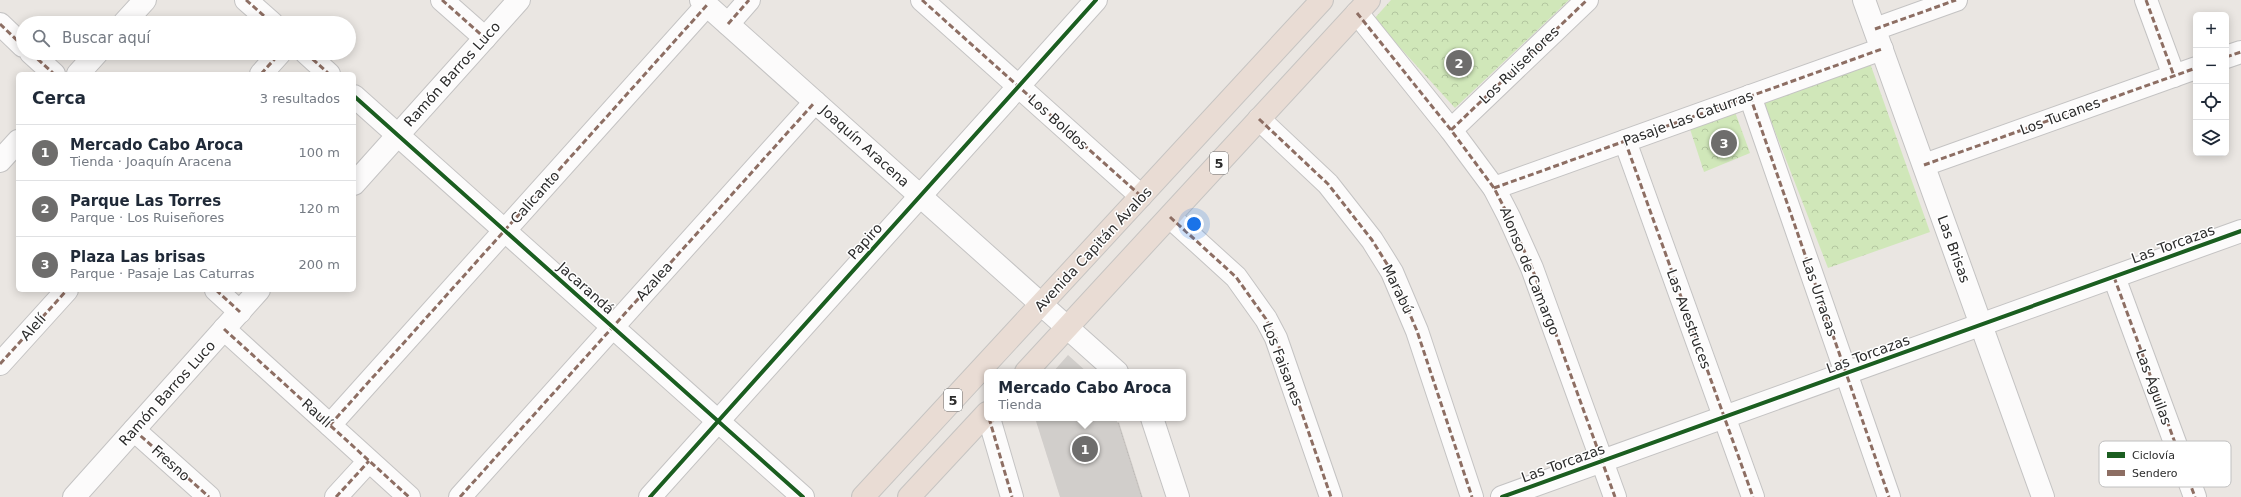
<!DOCTYPE html>
<html lang="es">
<meta charset="utf-8">
<style>
:root{--surface:#fff;--page:#f2f2f3;--text:#1f2937;--muted:#747a83;--line:#e0e1e3;--accent:#6e6d6c}
body{margin:0;font-family:"DejaVu Sans",sans-serif;background:var(--page);color:var(--text)}
.controls{position:absolute;right:12px;top:12px;display:grid;overflow:hidden;border-radius:6px;box-shadow:0 2px 10px #0003}
.controls button{width:36px;height:36px;display:grid;place-items:center;padding:0;border:0;border-bottom:1px solid var(--line);background:var(--surface);color:var(--text);font:20px sans-serif}
.you{position:absolute;left:1194px;top:224px;width:14px;height:14px;margin:-10px;border:3px solid #fff;border-radius:50%;background:#1a73e8;box-shadow:0 0 0 6px #1a73e833}
.badge{display:grid;place-items:center;width:26px;height:26px;border-radius:50%;background:var(--accent);color:#fff;font-size:13px;font-weight:700}
.pin{position:absolute;translate:-50% -50%;border:2px solid #fff;box-shadow:0 1px 4px #0006}
.popup{position:absolute;left:984px;top:369px;width:202px;height:52px;box-sizing:border-box;display:grid;place-content:center;border-radius:6px;background:var(--surface);filter:drop-shadow(0 1px 3px #0005);font-size:13px;white-space:nowrap;color:var(--muted)}
.popup b{font-size:15px;color:var(--text)}
.popup::after{content:'';position:absolute;left:50%;top:100%;margin-left:-8px;border:8px solid transparent;border-top-color:var(--surface)}
.list{margin:0;padding:0;list-style:none}
h2{display:flex;justify-content:space-between;align-items:center;height:52px;margin:0;padding:0 16px;font-size:17px}
h2 small{font-size:13px;font-weight:400;color:var(--muted)}
.list li{display:grid;grid-template-columns:26px 1fr auto;gap:12px;align-items:center;box-sizing:border-box;height:56px;padding:0 16px;border-top:1px solid var(--line)}
.list b{display:block;font-size:15px;white-space:nowrap}
.list p{margin:0;font-size:13px;white-space:nowrap;color:var(--muted)}
.list em{font-size:13px;font-style:normal;color:var(--muted)}
.icon{flex:none;width:22px;height:22px;fill:none;stroke:currentColor;stroke-width:2;stroke-linecap:round;stroke-linejoin:round}
.map{position:relative;flex:none;width:2241px;height:497px;overflow:hidden}
.search{position:absolute;background:var(--surface);box-shadow:0 2px 10px #0003;left:16px;top:16px;width:340px;height:44px;display:flex;align-items:center;gap:10px;box-sizing:border-box;padding:0 14px;border-radius:22px;color:var(--muted);font-size:15px}
.panel{position:absolute;background:var(--surface);box-shadow:0 2px 10px #0003;left:16px;top:72px;width:340px;height:220px;border-radius:6px}
.map>svg:first-child{display:block}
.park{fill:url(#park-crowns)}
.building{fill:#d1cecb;filter:url(#shadow)}
.lines{fill:none;stroke-linecap:round;stroke-linejoin:round}
.minor-casing{stroke:#c4c3c3;stroke-width:24}
.highway-casing{stroke:#c6c4c2;stroke-width:24}
.minor{stroke:#fcfbfb;stroke-width:22}
.highway{stroke:#e9dcd4;stroke-width:22}
.quiet{stroke:#8d6e63;stroke-width:3;stroke-dasharray:6 3;stroke-linecap:butt}
.cycleway-casing{stroke:#fff;stroke-width:6}
.cycleway{stroke:#1b5e20;stroke-width:4}
.labels{text-anchor:middle;stroke-width:3;stroke-linejoin:round;paint-order:stroke}
.shield{fill:#fff;stroke:#6b6b6b;stroke-width:1}
.shield-label{font-size:13px;font-weight:bold;fill:#2c2c2c}
.street-label{font-size:14px;fill:#2c2c2c;stroke:#fff}
.key{fill:#fff;stroke:#c0c0c0;stroke-width:1}
.key-label{font-size:11px;fill:#2c2c2c}
</style>
<div class="map">
<svg width="2241" height="497" viewBox="0 0 2241 497">
<defs>
<pattern id="park-crowns" width="20" height="18" patternUnits="userSpaceOnUse"><rect width="20" height="18" fill="#d0e7b9"/><path d="M2 6a3 3 0 1 1 6 0M12 15a3 3 0 1 1 6 0" fill="none" stroke="#b3c69f"/></pattern>
<filter id="shadow"><feDropShadow dx="2.5" dy="4.5" stdDeviation="0" flood-color="#0004"/></filter>
</defs>
<rect width="100%" height="100%" fill="#eae6e2"/>
<g class="park">
<path d="M1391,0H1569L1455,108L1374,19Z"/>
<path d="M1870,63L1930,232L1828,268L1764,103Z"/>
<path d="M1735,112L1750,153L1704,172L1689,126Z"/>
</g>
<g class="building">
<path d="M1068,355L1087,372H1053Z"/>
<path d="M1035,418H1116L1141,497H1060Z"/>
</g>
<g class="lines">
<defs>
<g id="minor">
<path d="M246,0L272,23"/>
<path d="M442,0L485,38"/>
<path d="M701,0L1117,372"/>
<path d="M922,0L1141,196"/>
<path d="M1864,0L2043,497"/>
<path d="M2146,0L2174,76"/>
<path d="M1357,13L1451,130L1494,188L1509,217L1532,268L1615,497"/>
<path d="M124,23L145,0"/>
<path d="M0,24L23,46"/>
<path d="M728,24L749,0"/>
<path d="M1875,29L1956,0"/>
<path d="M31,53L54,74"/>
<path d="M306,53L329,74"/>
<path d="M2226,57L2241,52"/>
<path d="M78,74L97,53"/>
<path d="M261,74L280,53"/>
<path d="M354,96L803,497"/>
<path d="M1750,96L1889,497"/>
<path d="M1259,119L1328,184L1372,240L1392,272L1417,331L1472,497"/>
<path d="M1451,130L1587,0"/>
<path d="M1625,141L1753,497"/>
<path d="M0,161L18,141"/>
<path d="M1924,165L2196,68"/>
<path d="M354,184L519,0"/>
<path d="M1494,188L1882,49"/>
<path d="M1170,217L1236,277L1266,319L1276,338L1331,497"/>
<path d="M2114,277L2195,497"/>
<path d="M216,290L240,312"/>
<path d="M224,329L409,497"/>
<path d="M0,364L67,290"/>
<path d="M989,418L1012,497"/>
<path d="M1152,418L1178,497"/>
<path d="M330,425L707,5"/>
<path d="M134,430L209,497"/>
<path d="M74,497L259,290"/>
<path d="M336,497L369,461"/>
<path d="M460,497L815,102"/>
<path d="M650,497L1096,0"/>
<path d="M1502,497L2241,231"/>
</g>
<g id="highway">
<path d="M1026,372L1369,0"/>
<path d="M863,497L1322,0"/>
<path d="M909,497L987,413"/>
</g>
</defs>
<use href="#minor" class="minor-casing"/>
<use href="#highway" class="highway-casing"/>
<use href="#minor" class="minor"/>
<use href="#highway" class="highway"/>
<g class="quiet">
<path d="M246,0L272,23"/>
<path d="M442,0L485,38"/>
<path d="M922,0L1141,196"/>
<path d="M2146,0L2174,76"/>
<path d="M1357,13L1451,130L1494,188L1509,217L1532,268L1615,497"/>
<path d="M0,24L23,46"/>
<path d="M728,24L749,0"/>
<path d="M1875,29L1956,0"/>
<path d="M31,53L54,74"/>
<path d="M306,53L329,74"/>
<path d="M2226,57L2241,52"/>
<path d="M261,74L280,53"/>
<path d="M1750,96L1889,497"/>
<path d="M1259,119L1328,184L1372,240L1392,272L1417,331L1472,497"/>
<path d="M1451,130L1587,0"/>
<path d="M1625,141L1753,497"/>
<path d="M1924,165L2196,68"/>
<path d="M1494,188L1882,49"/>
<path d="M1170,217L1236,277L1266,319L1276,338L1331,497"/>
<path d="M2114,277L2195,497"/>
<path d="M216,290L240,312"/>
<path d="M224,329L409,497"/>
<path d="M0,364L67,290"/>
<path d="M989,418L1012,497"/>
<path d="M330,425L707,5"/>
<path d="M134,430L209,497"/>
<path d="M336,497L369,461"/>
<path d="M460,497L815,102"/>
</g>
<defs>
<g id="cycleway">
<path d="M354,96L803,497"/>
<path d="M650,497L1096,0"/>
<path d="M1502,497L2241,231"/>
</g>
</defs>
<use href="#cycleway" class="cycleway-casing"/>
<use href="#cycleway" class="cycleway"/>
</g>
<g class="labels">
<g class="shield">
<rect x="1210" y="152" width="18" height="22" rx="3"/>
<rect x="944" y="389" width="18" height="22" rx="3"/>
</g>
<g class="shield-label">
<text x="1219" y="168">5</text>
<text x="953" y="405">5</text>
</g>
<g class="street-label">
<text transform="translate(1519 65) rotate(-44)" y="5">Los Ruiseñores</text>
<text transform="translate(452 74) rotate(-48)" y="5">Ramón Barros Luco</text>
<text transform="translate(2060 116) rotate(-20)" y="5">Los Tucanes</text>
<text transform="translate(1688 118) rotate(-20)" y="5">Pasaje Las Caturras</text>
<text transform="translate(1058 122) rotate(42)" y="5">Los Boldos</text>
<text transform="translate(865 146) rotate(42)" y="5">Joaquín Aracena</text>
<text transform="translate(535 197) rotate(-48)" y="5">Calicanto</text>
<text transform="translate(865 241) rotate(-48)" y="5">Papiro</text>
<text transform="translate(2173 244) rotate(-20)" y="5">Las Torcazas</text>
<text transform="translate(1093 249) rotate(-47)" y="5">Avenida Capitán Ávalos</text>
<text transform="translate(1954 249) rotate(70)" y="5">Las Brisas</text>
<text transform="translate(1530 271) rotate(68)" y="5">Alonso de Camargo</text>
<text transform="translate(654 281) rotate(-48)" y="5">Azalea</text>
<text transform="translate(586 288) rotate(42)" y="5">Jacarandá</text>
<text transform="translate(1398 289) rotate(64)" y="5">Marabú</text>
<text transform="translate(1820 297) rotate(71)" y="5">Las Urracas</text>
<text transform="translate(1689 319) rotate(70)" y="5">Las Avestruces</text>
<text transform="translate(33 327) rotate(-48)" y="5">Alelí</text>
<text transform="translate(1868 354) rotate(-20)" y="5">Las Torcazas</text>
<text transform="translate(1283 364) rotate(69)" y="5">Los Faisanes</text>
<text transform="translate(2154 387) rotate(70)" y="5">Las Águilas</text>
<text transform="translate(167 393) rotate(-48)" y="5">Ramón Barros Luco</text>
<text transform="translate(317 413) rotate(42)" y="5">Raulí</text>
<text transform="translate(171 463) rotate(42)" y="5">Fresno</text>
<text transform="translate(1563 463) rotate(-20)" y="5">Las Torcazas</text>
</g>
</g>
<rect x="2099" y="441" width="132" height="46" rx="6" class="key"/>
<rect x="2107" y="452" width="18" height="6" fill="#1b5e20"/>
<rect x="2107" y="470" width="18" height="6" fill="#8d6e63"/>
<g class="key-label">
<text x="2132" y="459">Ciclovía</text>
<text x="2132" y="477">Sendero</text>
</g>
</svg>
<div class="controls">
<button>+</button>
<button>−</button>
<button><svg class="icon" aria-label="locate" viewBox="0 0 24 24"><circle cx="12" cy="12" r="6"/><path d="M12 2v4M12 18v4M2 12h4M18 12h4"/></svg></button>
<button><svg class="icon" aria-label="layers" viewBox="0 0 24 24"><path d="M12 4l9 5-9 5-9-5zM3 14l9 5 9-5"/></svg></button>
</div>
<div class="you"></div>
<div class="pin badge" style="left:1085px;top:449px">1</div>
<div class="popup"><b>Mercado Cabo Aroca</b>Tienda</div>
<div class="pin badge" style="left:1459px;top:63px">2</div>
<div class="pin badge" style="left:1724px;top:143px">3</div>
<div class="search"><svg class="icon" aria-label="search" viewBox="0 0 24 24"><circle cx="10" cy="10" r="6"/><path d="M15 15l6 6"/></svg>Buscar aquí</div>
<section class="panel">
<h2>Cerca<small>3 resultados</small></h2>
<ul class="list">
<li><span class="badge">1</span><div><b>Mercado Cabo Aroca</b><p>Tienda · Joaquín Aracena</p></div><em>100 m</em></li>
<li><span class="badge">2</span><div><b>Parque Las Torres</b><p>Parque · Los Ruiseñores</p></div><em>120 m</em></li>
<li><span class="badge">3</span><div><b>Plaza Las brisas</b><p>Parque · Pasaje Las Caturras</p></div><em>200 m</em></li>
</ul>
</section>
</div>
